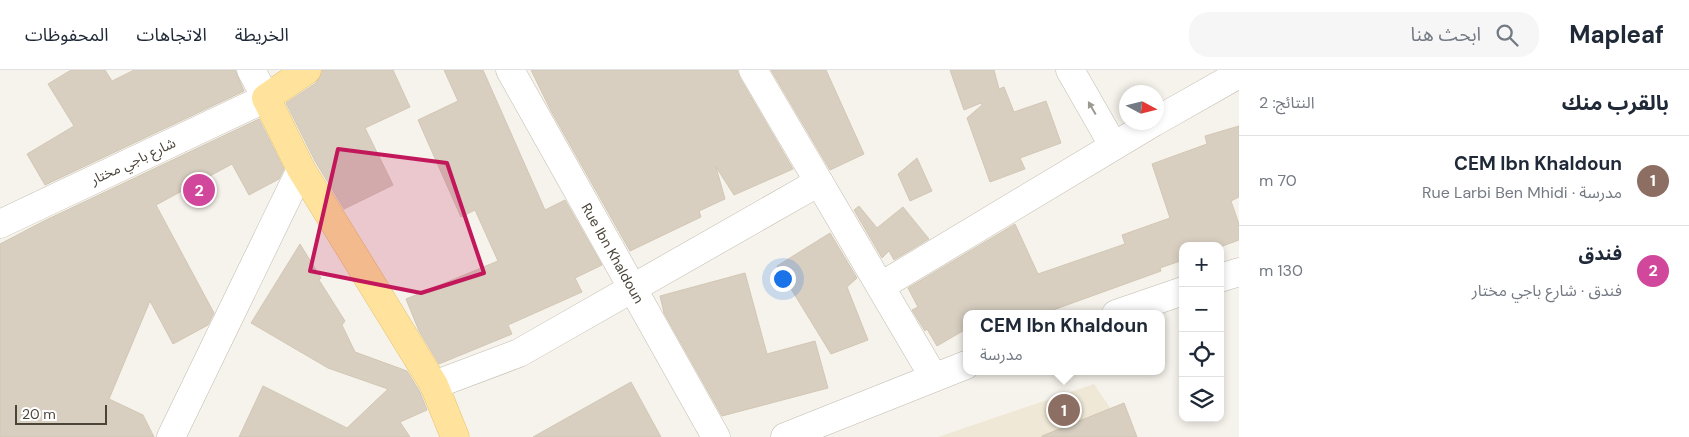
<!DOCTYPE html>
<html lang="ar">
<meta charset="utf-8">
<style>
:root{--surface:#fff;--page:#f6f6f7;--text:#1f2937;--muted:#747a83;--line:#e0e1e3;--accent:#0b8043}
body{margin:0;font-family:"DM Sans","Noto Sans Arabic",sans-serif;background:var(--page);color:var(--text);direction:rtl}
.controls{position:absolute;right:15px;bottom:15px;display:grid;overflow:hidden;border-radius:10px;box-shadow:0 2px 8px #0003}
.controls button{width:45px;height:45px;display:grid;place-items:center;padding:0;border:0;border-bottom:1px solid var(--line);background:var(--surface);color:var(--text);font:25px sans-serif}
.compass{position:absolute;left:1119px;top:15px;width:45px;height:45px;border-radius:50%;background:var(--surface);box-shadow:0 2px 8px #0003;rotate:97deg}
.scale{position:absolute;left:15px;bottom:12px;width:92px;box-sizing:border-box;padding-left:5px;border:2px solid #4b4439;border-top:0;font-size:14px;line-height:18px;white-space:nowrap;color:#4b4439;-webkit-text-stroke:4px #fff;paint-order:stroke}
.you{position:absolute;left:782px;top:208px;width:18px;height:18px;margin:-12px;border:4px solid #fff;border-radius:50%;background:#1a73e8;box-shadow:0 0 0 8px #1a73e833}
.badge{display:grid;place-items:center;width:32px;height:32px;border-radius:50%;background:var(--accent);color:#fff;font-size:16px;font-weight:700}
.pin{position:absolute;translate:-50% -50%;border:2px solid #fff;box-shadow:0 1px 5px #0006}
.popup{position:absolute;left:963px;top:240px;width:202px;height:65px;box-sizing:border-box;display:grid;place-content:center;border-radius:10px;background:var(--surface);filter:drop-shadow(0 1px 4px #0005);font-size:16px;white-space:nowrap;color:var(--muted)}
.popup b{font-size:19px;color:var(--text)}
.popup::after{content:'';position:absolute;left:50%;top:100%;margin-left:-10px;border:10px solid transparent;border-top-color:var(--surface)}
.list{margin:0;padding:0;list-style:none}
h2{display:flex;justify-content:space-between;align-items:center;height:65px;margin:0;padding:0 20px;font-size:21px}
h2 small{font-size:16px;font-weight:400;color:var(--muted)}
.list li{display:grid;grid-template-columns:32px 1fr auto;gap:15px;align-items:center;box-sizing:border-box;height:90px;padding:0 20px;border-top:1px solid var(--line)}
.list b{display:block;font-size:19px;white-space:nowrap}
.list p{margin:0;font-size:16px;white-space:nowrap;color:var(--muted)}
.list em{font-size:16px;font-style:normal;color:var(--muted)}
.icon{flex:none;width:28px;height:28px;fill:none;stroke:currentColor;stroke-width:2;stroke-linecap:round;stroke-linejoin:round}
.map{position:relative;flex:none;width:1239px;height:367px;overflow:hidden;direction:ltr}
header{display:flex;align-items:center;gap:30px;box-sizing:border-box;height:70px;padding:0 25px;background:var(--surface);border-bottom:1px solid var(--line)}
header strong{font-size:24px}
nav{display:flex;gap:28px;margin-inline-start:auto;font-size:18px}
.search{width:350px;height:45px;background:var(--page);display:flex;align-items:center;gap:12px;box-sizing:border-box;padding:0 18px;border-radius:20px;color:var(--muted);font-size:19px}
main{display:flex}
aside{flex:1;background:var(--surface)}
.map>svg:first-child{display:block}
.education{fill:#efe8d6}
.building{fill:#d8cfc1;stroke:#d3c7b4}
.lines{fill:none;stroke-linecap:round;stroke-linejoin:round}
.minor-casing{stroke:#c2bbae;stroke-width:29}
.tertiary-casing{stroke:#c2bbae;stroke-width:29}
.primary-casing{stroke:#e6c16a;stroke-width:29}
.minor{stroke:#fff;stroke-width:28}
.tertiary{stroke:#fff;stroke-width:28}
.primary{stroke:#ffe39c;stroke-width:28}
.oneway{fill:#9c9892}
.marked{fill:#c2185b;fill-opacity:0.2;stroke:#c2185b;stroke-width:4;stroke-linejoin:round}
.labels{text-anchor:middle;stroke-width:4;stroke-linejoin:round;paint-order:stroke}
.street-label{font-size:14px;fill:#4b4439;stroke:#fff}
</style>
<header>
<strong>Mapleaf</strong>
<div class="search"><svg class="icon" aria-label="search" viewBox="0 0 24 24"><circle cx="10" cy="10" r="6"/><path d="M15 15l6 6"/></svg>ابحث هنا</div>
<nav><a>الخريطة</a><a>الاتجاهات</a><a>المحفوظات</a></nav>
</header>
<main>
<aside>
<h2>بالقرب منك<small>النتائج: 2</small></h2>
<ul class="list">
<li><span class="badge" style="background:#8d6e63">1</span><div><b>CEM Ibn Khaldoun</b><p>مدرسة · Rue Larbi Ben Mhidi</p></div><em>70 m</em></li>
<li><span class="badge" style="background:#d1479c">2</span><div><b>فندق</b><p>فندق · شارع باجي مختار</p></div><em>130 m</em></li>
</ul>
</aside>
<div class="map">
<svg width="1239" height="367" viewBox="0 0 1239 367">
<rect width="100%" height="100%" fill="#f6f3ec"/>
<path class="education" d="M1094,314L1130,367H938Z"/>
<g class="building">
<path d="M71,0H105L112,11L134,0H235L244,21L45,115L27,84L74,56L48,14Z"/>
<path d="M322,0H393L410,37L365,58L393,115L344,139L315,91L286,33L316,13Z"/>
<path d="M444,0H483L545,140L565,130L602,195L575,208L582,222L508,255L512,264L439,294L419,261L406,229L498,191L475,140L461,147L418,50L458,31Z"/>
<path d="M531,0H737L740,8L793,99L734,125L716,97L725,129L699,141L701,147L630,181L551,41Z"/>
<path d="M771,0H826L864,84L830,100Z"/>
<path d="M950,0H994L999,19L1004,17L1014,42L1046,31L1061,73L1020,88L1025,99L990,112L967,48L982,35L981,33L964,40Z"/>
<path d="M259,49L284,99L279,109L249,125L232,94L156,135L214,243L208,255L173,274L150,231L109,329L143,345L154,367H0V174L44,151Z"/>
<path d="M1239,56V127L1231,131L1239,154V170L1220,177L1183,176V190L1160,198L1161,201L1042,244H966V259L937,276L927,259L925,261L912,240L918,237L908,218L1015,154L1038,204L1125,174L1122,165L1170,148L1152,94L1207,74L1205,66Z"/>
<path d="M917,88L932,121L910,131L898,104Z"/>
<path d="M859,136L877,158L903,137L929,169L894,190L889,181L882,188L854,140Z"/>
<path d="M830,163L857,208L847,217L868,270L831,284L777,196Z"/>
<path d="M300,174L321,208L319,210L345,251L342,255L355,282L407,301L420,322L427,340L400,352L410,367H239L263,316L347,358L388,319L328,298L251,253Z"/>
<path d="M745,203L767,284L815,271L828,318L722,346L664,243L660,226Z"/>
<path d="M631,312L661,367H533Z"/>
<path d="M1124,333L1137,367H1042V366Z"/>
</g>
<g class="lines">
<defs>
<g id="minor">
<path id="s1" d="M510,0L716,367"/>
<path d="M753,0L933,306"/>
<path d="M1070,0L1113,75"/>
<path d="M1156,51L1239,4"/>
<path d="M1220,208L1239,202"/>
<path d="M881,216L1154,52"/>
<path d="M1116,244L1183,221"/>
<path d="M434,315L519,283L819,112"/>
<path d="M171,367L301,99"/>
<path d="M785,367L966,295"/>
</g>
<path id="tertiary" d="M0,154L266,28L251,0"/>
<path id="primary" d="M307,0L266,28L301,99L434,315L455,367"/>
</defs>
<use href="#minor" class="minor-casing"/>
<use href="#tertiary" class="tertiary-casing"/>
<use href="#primary" class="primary-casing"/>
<use href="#minor" class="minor"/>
<use href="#tertiary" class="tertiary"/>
<use href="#primary" class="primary"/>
</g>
<defs><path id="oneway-solid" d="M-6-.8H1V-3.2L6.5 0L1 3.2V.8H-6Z" transform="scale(1.25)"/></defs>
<use class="oneway" href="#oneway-solid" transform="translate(1092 38) rotate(-120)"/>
<path class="marked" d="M338,79L447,93L484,203L421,223L310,201Z"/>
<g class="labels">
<g class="street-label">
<text transform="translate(133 91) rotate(-25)" y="5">شارع باجي مختار</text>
<text dy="5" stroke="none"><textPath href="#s1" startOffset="210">Rue Ibn Khaldoun</textPath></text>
</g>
</g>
</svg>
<div class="controls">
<button>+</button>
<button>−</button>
<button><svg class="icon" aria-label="locate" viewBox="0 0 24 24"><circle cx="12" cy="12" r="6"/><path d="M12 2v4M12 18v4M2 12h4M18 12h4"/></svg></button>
<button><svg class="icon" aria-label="layers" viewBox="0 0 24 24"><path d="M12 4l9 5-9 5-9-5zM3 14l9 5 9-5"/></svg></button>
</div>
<svg class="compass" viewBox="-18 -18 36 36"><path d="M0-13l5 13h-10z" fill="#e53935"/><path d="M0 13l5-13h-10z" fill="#747a83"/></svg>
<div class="scale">20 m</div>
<div class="you"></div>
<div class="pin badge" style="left:1064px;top:340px;background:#8d6e63">1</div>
<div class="popup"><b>CEM Ibn Khaldoun</b>مدرسة</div>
<div class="pin badge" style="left:199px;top:120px;background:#d1479c">2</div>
</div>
</main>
